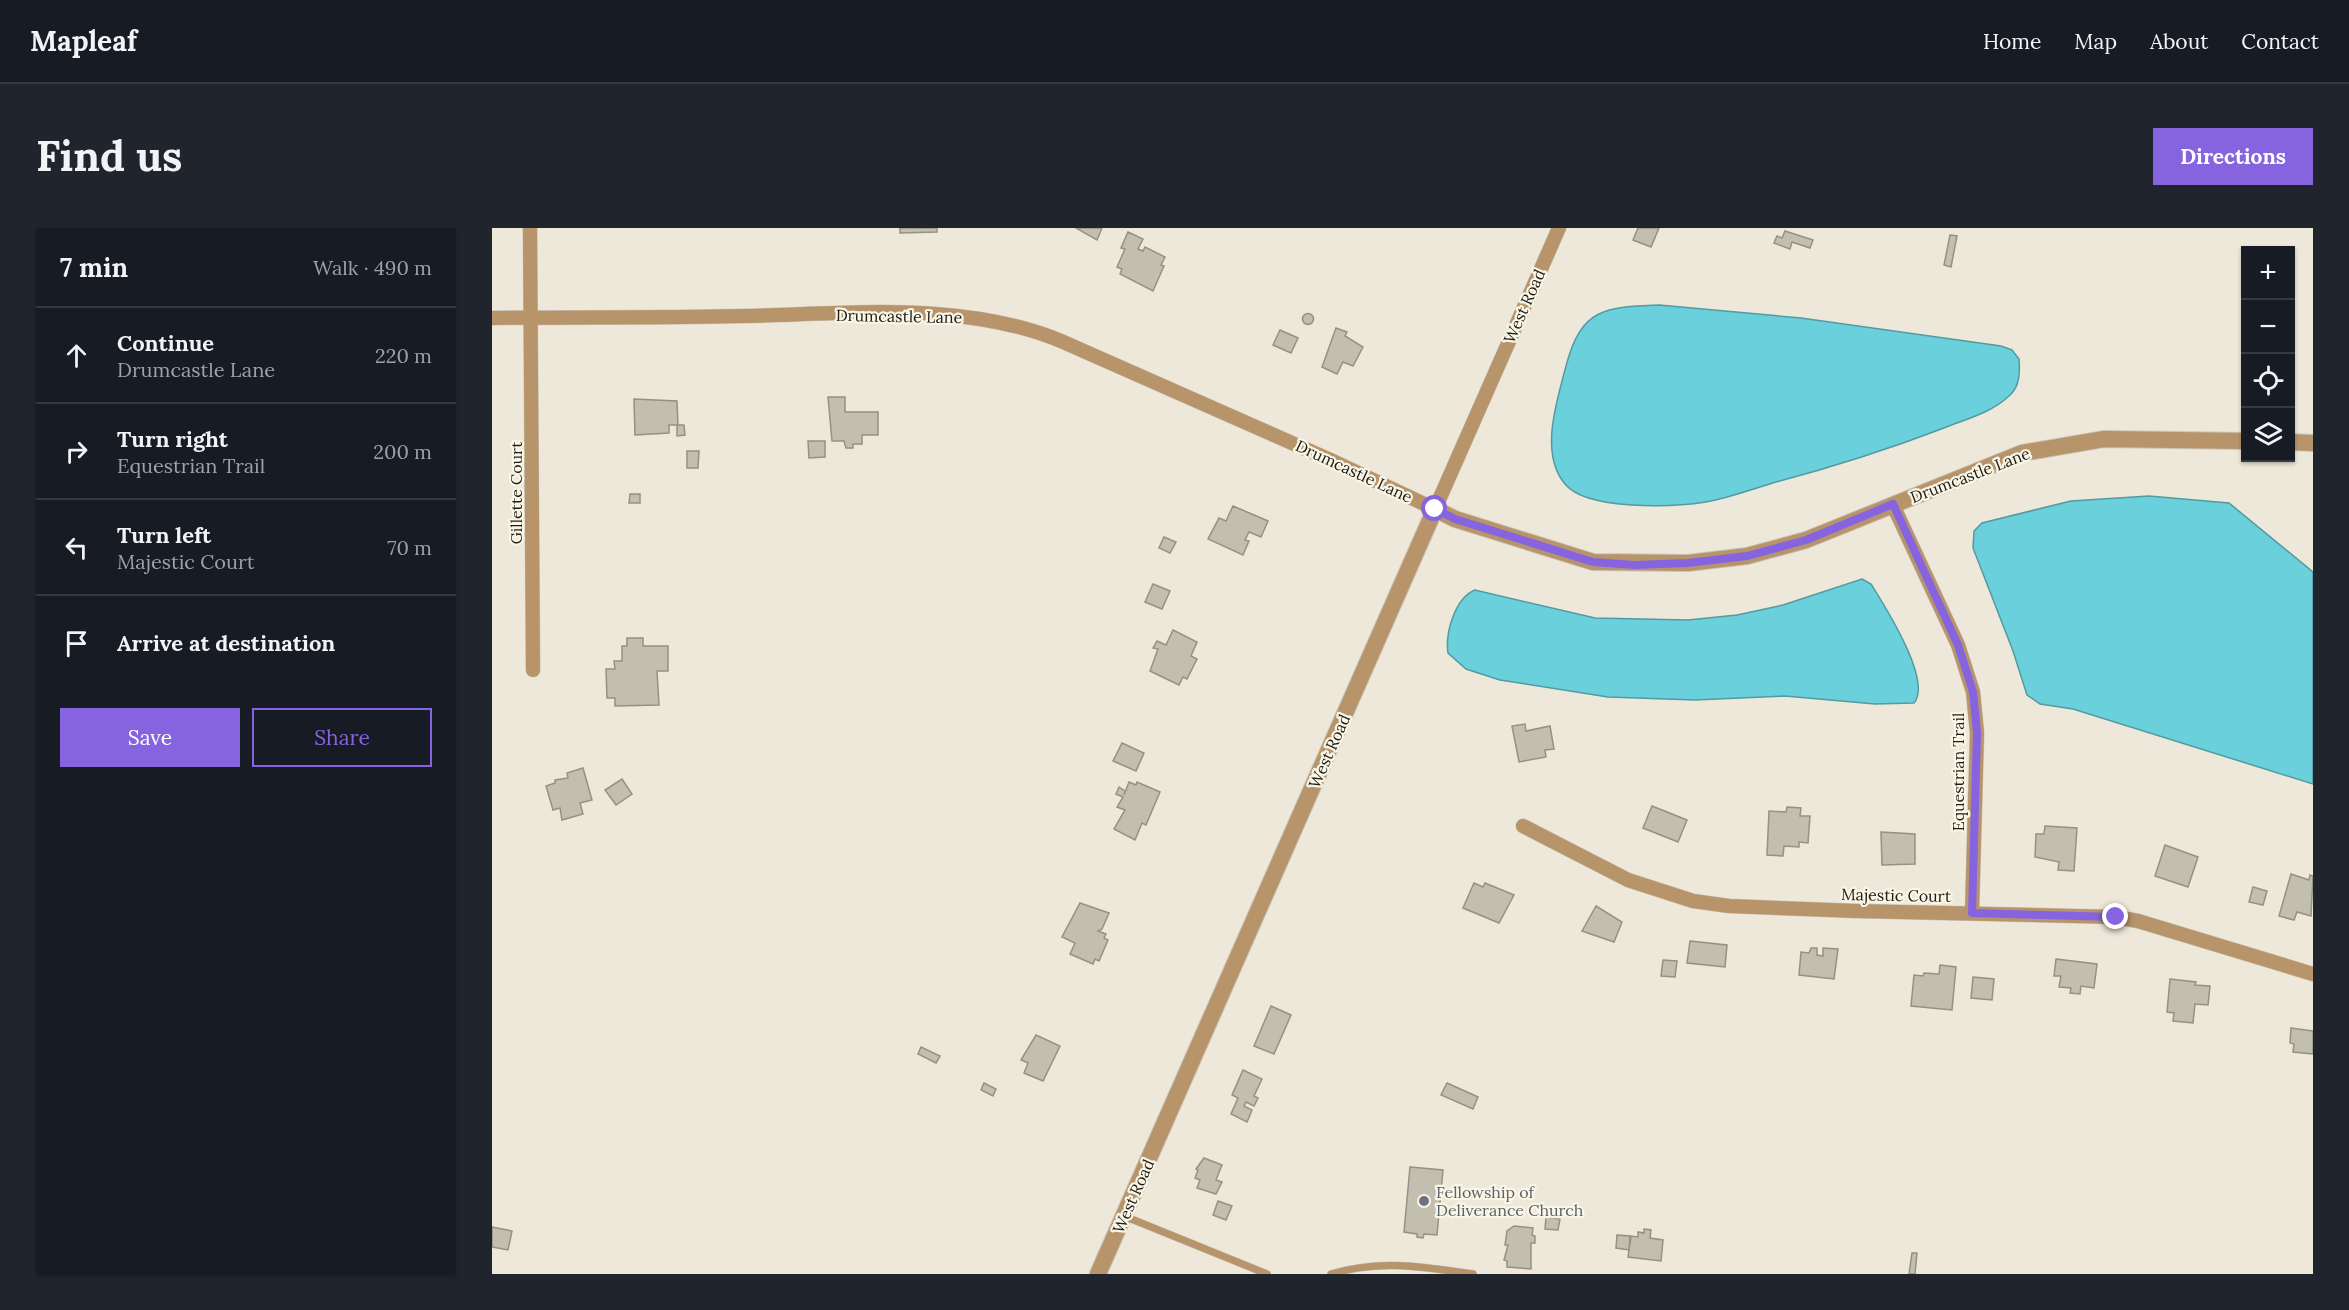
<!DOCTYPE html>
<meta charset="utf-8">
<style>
:root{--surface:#171b24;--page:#20242c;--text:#f1f3f6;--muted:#9ea1a6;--line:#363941;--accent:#8664df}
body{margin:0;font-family:Lora,serif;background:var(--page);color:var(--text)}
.controls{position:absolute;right:18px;top:18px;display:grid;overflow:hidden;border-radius:0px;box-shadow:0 2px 4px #0004}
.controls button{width:54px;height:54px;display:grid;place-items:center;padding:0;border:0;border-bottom:2px solid var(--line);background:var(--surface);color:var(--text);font:30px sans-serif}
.stop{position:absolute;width:18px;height:18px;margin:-14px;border:4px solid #8664df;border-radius:50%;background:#fff}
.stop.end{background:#8664df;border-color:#fff;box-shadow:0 2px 6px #0008}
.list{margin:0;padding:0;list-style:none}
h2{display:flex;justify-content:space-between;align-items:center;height:78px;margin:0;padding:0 24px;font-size:26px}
h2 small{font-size:20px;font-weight:400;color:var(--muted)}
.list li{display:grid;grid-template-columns:39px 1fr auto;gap:18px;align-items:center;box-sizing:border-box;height:96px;padding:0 24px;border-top:2px solid var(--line)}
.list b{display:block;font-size:22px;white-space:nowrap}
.list p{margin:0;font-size:20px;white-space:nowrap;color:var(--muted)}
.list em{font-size:20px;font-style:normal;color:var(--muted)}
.actions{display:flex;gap:12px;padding:18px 24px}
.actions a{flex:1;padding:14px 0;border:2px solid var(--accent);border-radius:0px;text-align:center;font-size:21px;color:var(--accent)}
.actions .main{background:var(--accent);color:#fff}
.icon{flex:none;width:33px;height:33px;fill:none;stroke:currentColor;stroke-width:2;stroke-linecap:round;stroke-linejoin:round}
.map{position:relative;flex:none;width:1821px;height:1046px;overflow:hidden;border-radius:0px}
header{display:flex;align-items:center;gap:36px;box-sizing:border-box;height:84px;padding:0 30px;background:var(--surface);border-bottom:2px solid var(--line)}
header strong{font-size:28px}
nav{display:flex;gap:33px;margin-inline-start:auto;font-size:21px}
.intro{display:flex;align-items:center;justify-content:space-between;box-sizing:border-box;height:144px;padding:0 36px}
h1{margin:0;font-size:42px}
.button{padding:15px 27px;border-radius:0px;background:var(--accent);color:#fff;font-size:21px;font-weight:700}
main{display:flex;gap:36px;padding:0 36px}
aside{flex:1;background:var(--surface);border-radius:0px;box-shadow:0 2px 4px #0004}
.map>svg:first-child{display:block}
.water{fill:#6ad0dc;stroke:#539aa1;stroke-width:1.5}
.building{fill:#c2beb0;stroke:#959183;stroke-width:1.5}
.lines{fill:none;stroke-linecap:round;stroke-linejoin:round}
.service-casing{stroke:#c8c3b6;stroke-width:8}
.minor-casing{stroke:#c8c3b6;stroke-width:15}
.tertiary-casing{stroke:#c8c3b6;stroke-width:18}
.service{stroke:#b8946b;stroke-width:7}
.minor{stroke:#b8946b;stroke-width:14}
.tertiary{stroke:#b8946b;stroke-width:16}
.route{stroke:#8664df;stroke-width:8}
.worship-dot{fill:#6b7280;stroke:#faf6e6;stroke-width:2}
.labels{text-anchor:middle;stroke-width:4.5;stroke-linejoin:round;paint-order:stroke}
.street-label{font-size:16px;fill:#1e1c17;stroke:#faf6e6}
.worship-label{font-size:16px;fill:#5b616d;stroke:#faf6e6;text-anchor:start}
</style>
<header>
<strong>Mapleaf</strong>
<nav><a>Home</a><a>Map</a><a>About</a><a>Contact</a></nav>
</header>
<div class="intro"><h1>Find us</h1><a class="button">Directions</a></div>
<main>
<aside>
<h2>7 min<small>Walk · 490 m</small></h2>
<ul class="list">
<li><svg class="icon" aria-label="ahead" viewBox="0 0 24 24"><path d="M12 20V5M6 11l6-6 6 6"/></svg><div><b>Continue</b><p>Drumcastle Lane</p></div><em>220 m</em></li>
<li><svg class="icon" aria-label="right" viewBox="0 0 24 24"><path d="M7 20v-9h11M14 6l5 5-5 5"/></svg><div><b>Turn right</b><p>Equestrian Trail</p></div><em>200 m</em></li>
<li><svg class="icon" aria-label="left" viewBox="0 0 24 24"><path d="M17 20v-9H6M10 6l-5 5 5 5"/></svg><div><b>Turn left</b><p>Majestic Court</p></div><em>70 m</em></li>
<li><svg class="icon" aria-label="arrive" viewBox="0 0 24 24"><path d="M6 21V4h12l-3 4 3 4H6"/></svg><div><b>Arrive at destination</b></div></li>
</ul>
<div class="actions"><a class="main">Save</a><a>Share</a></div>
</aside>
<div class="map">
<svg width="1821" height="1046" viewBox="0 0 1821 1046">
<rect width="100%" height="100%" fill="#ede8d9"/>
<g class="water">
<path d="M1167,77L1309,90L1509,118L1520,122L1527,131C1528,144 1528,159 1517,168C1499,185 1474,191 1452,200C1397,221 1341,239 1284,254C1261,261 1237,270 1214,274C1182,279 1095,283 1073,256C1047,225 1065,173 1074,138C1089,80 1113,79 1167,77Z"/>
<path d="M1657,268L1737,275L1821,344V556L1581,481L1548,476L1535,467L1521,423L1481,320L1482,303L1490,295L1579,273Z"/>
<path d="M1370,351L1379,356C1392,377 1441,453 1422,475L1383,476L1293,468L1203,472L1116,469L1008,452L974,441L956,425C953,405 963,370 983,362L1103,390L1196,392L1245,387L1291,377Z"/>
</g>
<g class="building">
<path d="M408,0H445V4L408,5Z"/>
<path d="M584,0H610L605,12Z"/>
<path d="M1146,0H1167L1159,19L1141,12Z"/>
<path d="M1293,3L1321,12L1318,20L1300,14L1298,21L1282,15L1285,8L1290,10Z"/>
<path d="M636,4L651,11L646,21L651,23L653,19L673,29L669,37L672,38L661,63L628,46L630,41L625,39L633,21L629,20Z"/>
<path d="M1458,7L1465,8L1459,39L1452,37Z"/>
<circle cx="816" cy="91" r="5.5"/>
<path d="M844,100L855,104L853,108L871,119L861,138L851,134L845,146L830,139Z"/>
<path d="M788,102L806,110L799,125L781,117Z"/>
<path d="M336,169H353V184H386V207H370V216H361V220H354L352,213H340Z"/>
<path d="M142,171L185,173L186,197H192L193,207L185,208V197H177V205L143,207Z"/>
<path d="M316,213H333V229L317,230Z"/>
<path d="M195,223H207L206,240H195Z"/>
<path d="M138,266H148V275H137Z"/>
<path d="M741,278L776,293L769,309L757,304L753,312L757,313L751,327L716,311L727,290L734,293Z"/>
<path d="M672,309L684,314L678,325L667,320Z"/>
<path d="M661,356L678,363L670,381L653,374Z"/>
<path d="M681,402L705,414L699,428L705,431L695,451L691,449L687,457L658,443L666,421L661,420L665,413L674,417Z"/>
<path d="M135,410H151V418H176V443H165L167,477L123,478V470H115L114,441H123L122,433H130V418H135Z"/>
<path d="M1033,496L1034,503L1058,498L1062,521L1053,522L1054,529L1027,534L1020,498Z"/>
<path d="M630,515L652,525L644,543L621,533Z"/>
<path d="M91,540L100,572L88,575L91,586L70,592L68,580L61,582L54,558L63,555V552L76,550L75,545Z"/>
<path d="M130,551L140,566L124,577L113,562Z"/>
<path d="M637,554L644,557L645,554L668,564L654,597L650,595L643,612L622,601L633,582L625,579L631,569L624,566L627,559L633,563L632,567Z"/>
<path d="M1160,578L1195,592L1186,614L1151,600Z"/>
<path d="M1295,579L1309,580L1308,588H1318L1316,615L1307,614V619L1292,618L1291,628L1275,627L1277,583L1294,584Z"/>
<path d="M1553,598L1585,600L1582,643L1566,642L1567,634L1543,629L1544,606H1552Z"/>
<path d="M1389,604L1423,606V636L1390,637Z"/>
<path d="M1673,617L1706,629L1696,659L1663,648Z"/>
<path d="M1799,646L1817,652L1818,647L1821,648L1819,688L1805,684L1802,692L1787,688Z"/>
<path d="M982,655L991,659L993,655L1022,667L1007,695L971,680Z"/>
<path d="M1761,659L1775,663L1771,677L1757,674Z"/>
<path d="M588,675L617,685L610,701L606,703L614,706L612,710L616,712L607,733L603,731L601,736L578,726L583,715L570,709Z"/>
<path d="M1104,678L1130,694L1122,714L1090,703Z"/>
<path d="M1198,713L1235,717L1233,739L1195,735Z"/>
<path d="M1319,720H1325V727L1331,728V720L1346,721L1342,751L1307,747L1309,724L1317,725Z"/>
<path d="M1564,731L1605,736L1602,760L1589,758L1588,766L1578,765L1579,760L1567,759L1569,748H1562Z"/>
<path d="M1171,732L1185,733L1183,749L1169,748Z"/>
<path d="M1448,737L1464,739L1460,782L1419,778L1422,747L1431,748L1432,745L1447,746Z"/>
<path d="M1481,749L1502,751L1500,772L1479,770Z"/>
<path d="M1678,751L1704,754L1703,757L1718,758L1716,777L1703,776L1701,795L1681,793L1682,785L1675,784Z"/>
<path d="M779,778L799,787L782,826L762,818Z"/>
<path d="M1799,800L1821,803V826L1801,824L1802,816L1798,815Z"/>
<path d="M544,807L568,818L551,853L532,845L536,835L529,832Z"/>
<path d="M429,819L448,828L444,835L426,826Z"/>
<path d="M751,842L770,851L762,868L766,870L762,878L754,874L752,878L760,882L755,894L739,886L746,870L740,867Z"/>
<path d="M492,855L504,861L501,868L489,862Z"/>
<path d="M955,855L986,869L981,881L949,867Z"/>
<path d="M712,930L730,937L724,952L730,954L724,966L705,960L708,952L703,950L706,942L704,941Z"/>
<path d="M918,939L951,942L945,1007L932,1006L931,1010L925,1009V1006L912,1004Z"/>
<path d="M726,973L740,978L734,992L721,987Z"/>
<path d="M1054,989L1068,991L1066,1002L1053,1001Z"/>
<path d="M1022,998L1041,1000L1040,1007L1043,1008V1015H1039V1041L1015,1039V1033L1012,1032L1016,1017H1013L1015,1003Z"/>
<path d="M0,999L20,1003L16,1022L0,1019Z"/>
<path d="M1152,1001L1159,1002L1158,1010L1171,1012L1169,1033L1136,1029L1139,1008L1146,1009V1004L1152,1005Z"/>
<path d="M1125,1007L1138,1008L1137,1022L1124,1020Z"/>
<path d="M1420,1025H1425L1423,1046H1417Z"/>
</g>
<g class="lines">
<defs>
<g id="service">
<path d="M632,988L775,1046"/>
<path d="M839,1046C890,1031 930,1039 981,1046"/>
</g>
<g id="minor">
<path d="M38,0L41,442"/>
<path d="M0,90C83,89 166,90 250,88C355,86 469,72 569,113L843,234L943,281L1067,0"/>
<path d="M1401,277L1466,417L1481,464L1485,505L1480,685"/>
<path d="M1031,598L1136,652L1201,673L1237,678L1364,683L1624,689L1646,693L1821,746"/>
</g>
<g id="tertiary">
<path d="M1798,214L1821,215"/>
<path d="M606,1046L943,281L963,291L1101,334L1196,335L1255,328L1314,312L1530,225L1612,211L1754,213"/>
</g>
</defs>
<use href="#service" class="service-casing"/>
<use href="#minor" class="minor-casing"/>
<use href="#tertiary" class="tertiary-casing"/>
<use href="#service" class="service"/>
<use href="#minor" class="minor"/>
<use href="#tertiary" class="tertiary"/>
</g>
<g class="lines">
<path class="route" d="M943,281L963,291L1101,334L1143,337L1196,335L1255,328L1314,312L1401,276L1466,417L1481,464L1485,505L1480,685L1624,689"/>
</g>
<circle class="worship-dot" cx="932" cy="973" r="6"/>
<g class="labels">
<g class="street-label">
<text transform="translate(1032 78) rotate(-66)" y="6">West Road</text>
<text transform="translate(407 88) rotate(1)" y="6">Drumcastle Lane</text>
<text transform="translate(862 243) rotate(25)" y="6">Drumcastle Lane</text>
<text transform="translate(1478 247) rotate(-21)" y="6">Drumcastle Lane</text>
<text transform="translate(24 265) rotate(-90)" y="6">Gillette Court</text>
<text transform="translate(837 523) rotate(-66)" y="6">West Road</text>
<text transform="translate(1466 544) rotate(-90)" y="6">Equestrian Trail</text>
<text transform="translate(1404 667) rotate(1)" y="6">Majestic Court</text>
<text transform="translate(641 968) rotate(-66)" y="6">West Road</text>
</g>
<g class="worship-label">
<text x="944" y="970">Fellowship of<tspan x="944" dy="18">Deliverance Church</tspan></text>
</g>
</g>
</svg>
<div class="controls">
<button>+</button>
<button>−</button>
<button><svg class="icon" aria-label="locate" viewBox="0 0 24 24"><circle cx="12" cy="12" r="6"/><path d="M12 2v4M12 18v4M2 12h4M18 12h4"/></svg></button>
<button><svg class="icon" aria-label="layers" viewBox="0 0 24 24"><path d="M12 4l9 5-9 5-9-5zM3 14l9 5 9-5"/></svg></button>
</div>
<div class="stop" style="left:943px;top:281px"></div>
<div class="stop end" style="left:1624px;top:689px"></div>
</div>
</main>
